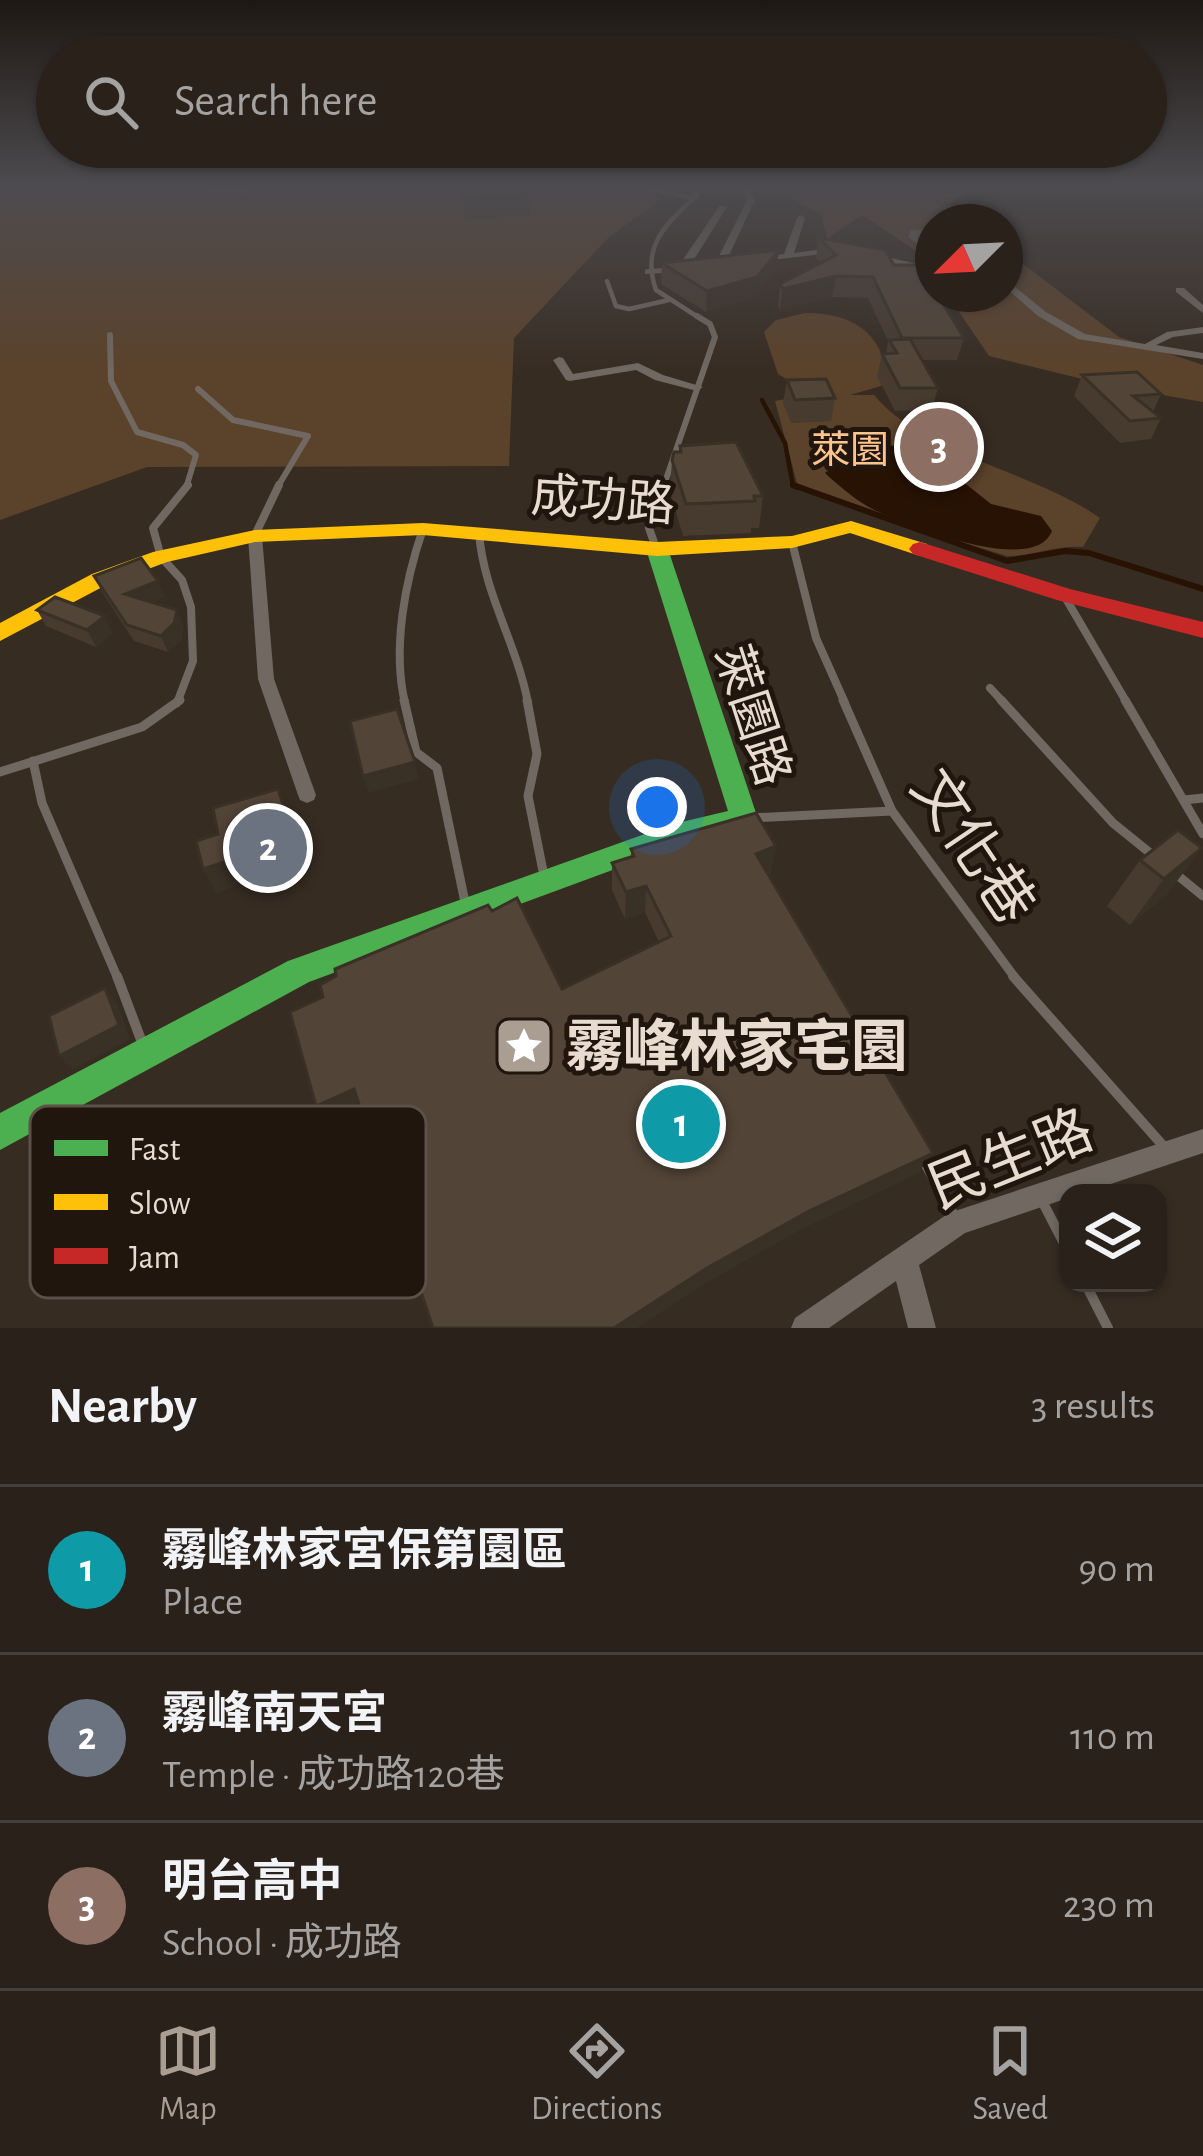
<!DOCTYPE html>
<meta charset="utf-8">
<style>
:root{--surface:#29211a;--page:#312923;--text:#f1f3f6;--muted:#a5a3a2;--line:#453e39;--accent:#aa9e93}
body{margin:0;font-family:"Alegreya Sans","Noto Sans TC",sans-serif;background:var(--page);color:var(--text)}
.controls{position:absolute;right:36px;bottom:36px;display:grid;overflow:hidden;border-radius:24px;box-shadow:0 3px 9px #0004}
.controls button{width:108px;height:108px;display:grid;place-items:center;padding:0;border:0;border-bottom:3px solid var(--line);background:var(--surface);color:var(--text);font:60px sans-serif}
.compass{position:absolute;left:915px;top:204px;width:108px;height:108px;border-radius:50%;background:var(--surface);box-shadow:0 3px 9px #0004;rotate:246deg}
.you{position:absolute;left:657px;top:807px;width:42px;height:42px;margin:-30px;border:9px solid #fff;border-radius:50%;background:#1a73e8;box-shadow:0 0 0 18px #1a73e833}
.badge{display:grid;place-items:center;width:78px;height:78px;border-radius:50%;background:var(--accent);color:#fff;font-size:39px;font-weight:700}
.pin{position:absolute;translate:-50% -50%;border:6px solid #fff;box-shadow:0 3px 12px #0006}
.list{margin:0;padding:0;list-style:none}
h2{display:flex;justify-content:space-between;align-items:center;height:156px;margin:0;padding:0 48px;font-size:51px}
h2 small{font-size:39px;font-weight:400;color:var(--muted)}
.list li{display:grid;grid-template-columns:78px 1fr auto;gap:36px;align-items:center;box-sizing:border-box;height:168px;padding:0 48px;border-top:3px solid var(--line)}
.list b{display:block;font-size:45px;white-space:nowrap}
.list p{margin:0;font-size:39px;white-space:nowrap;color:var(--muted)}
.list em{font-size:39px;font-style:normal;color:var(--muted)}
.icon{flex:none;width:66px;height:66px;fill:none;stroke:currentColor;stroke-width:2;stroke-linecap:round;stroke-linejoin:round}
.map{position:relative;flex:none;width:1203px;height:1328px;overflow:hidden}
.search{position:absolute;background:var(--surface);box-shadow:0 3px 9px #0004;left:36px;right:36px;top:36px;height:132px;display:flex;align-items:center;gap:30px;box-sizing:border-box;padding:0 42px;border-radius:66px;color:var(--muted);font-size:45px}
.sheet{height:660px;background:var(--surface)}
nav{display:flex;justify-content:space-around;align-items:center;box-sizing:border-box;height:168px;border-top:3px solid var(--line);background:var(--surface);font-size:33px;color:var(--muted)}
nav a{display:grid;justify-items:center;gap:6px}
nav .on{color:var(--accent)}
.map>svg:first-child{display:block}
.green{fill:#5b422b}
.water{fill:#281203}
.lines{fill:none;stroke-linecap:round;stroke-linejoin:round}
.stream-far1{stroke:#281203;stroke-width:4.5}
.stream{stroke:#281203;stroke-width:6}
.lane-far4{stroke:#706861;stroke-width:4.5}
.lane-far3{stroke:#706861;stroke-width:6}
.lane-far2{stroke:#706861;stroke-width:8}
.lane-far1{stroke:#706861;stroke-width:9}
.lane{stroke:#706861;stroke-width:10}
.street{fill:#706861;fill-rule:evenodd}
.fast{fill:#4caf50;fill-rule:evenodd}
.slow{fill:#ffc107;fill-rule:evenodd}
.jam{fill:#c62828;fill-rule:evenodd}
.wall{fill:#473a2f}
.shaded-wall{fill:#393026}
.building{fill:#524437;stroke:#393026;stroke-width:3}
.labels{text-anchor:middle;stroke-width:10;stroke-linejoin:round;paint-order:stroke}
.far-park-label{font-size:39px;fill:#fec490;stroke:#20160e}
.street-label{font-size:48px;fill:#e8dbd0;stroke:#20160e}
.near-street-label{font-size:57px;fill:#e8dbd0;stroke:#20160e}
.near-poi-label{font-size:57px;font-weight:bold;fill:#e8dbd0;stroke:#20160e;text-anchor:start}
.key{fill:#20160e;stroke:#5c5148;stroke-width:3}
.key-label{font-size:33px;fill:#e8dbd0}
</style>
<div class="map">
<svg width="1203" height="1328" viewBox="0 0 1203 1328">
<rect width="100%" height="100%" fill="#372c22"/>
<g class="green">
<path d="M0,185H643L659,200L608,238L514,338L509,466L147,467L0,520Z"/>
<path d="M764,185H982L947,204L969,222H933V262L862,215L827,239L821,214Z"/>
<path d="M1005,250L1119,337L1203,365V402L1111,386L989,356L947,294H1005Z"/>
<path d="M805,313C851,313 881,331 888,377L881,386L850,395H874C924,455 1036,472 1100,518L1083,547C1056,545 1034,556 1007,556L853,509L797,483L775,401L797,397L802,389L778,374L764,332L776,320Z"/>
</g>
<path class="water" d="M903,443L918,446L991,504L1041,516L1052,531C1034,576 914,527 879,512C860,504 840,487 825,473L844,458Z"/>
<g class="lines">
<path class="stream-far1" d="M762,400L785,443L793,486L798,488"/>
<path class="stream" d="M793,485L1007,561L1065,551L1089,553L1203,589"/>
<g class="lane-far4">
<path d="M93,185L249,191"/>
<path d="M694,198C664,226 641,247 656,290L701,319"/>
<path d="M607,281L616,306L629,309L669,300"/>
</g>
<g class="lane-far3">
<path d="M110,335L111,381L137,432L183,445L196,455L186,488"/>
<path d="M198,389L233,420L308,436L277,488"/>
<path d="M663,488L715,337L710,324L697,316"/>
</g>
<g class="lane-far2">
<path d="M479,532C483,592 517,644 528,703"/>
<path d="M255,535L279,485"/>
<path d="M792,542L816,638L845,703"/>
<path d="M656,548L649,528L664,485"/>
<path d="M1065,597L1127,703"/>
<path d="M990,688L1004,703"/>
<path d="M177,703L193,661L191,607L182,580L161,557L153,528L188,485"/>
<path d="M405,703C392,649 405,581 423,529"/>
</g>
<g class="lane-far1">
<path d="M404,700L416,752L437,768L466,907"/>
<path d="M527,700L537,754L528,796L544,876"/>
<path d="M843,700L892,811L1016,979"/>
<path d="M1001,700L1113,823L1155,857"/>
<path d="M1125,700L1203,834"/>
<path d="M33,761L42,803L118,979"/>
<path d="M0,772L142,727L180,700"/>
<path d="M1184,800L1203,798"/>
<path d="M750,818L892,811"/>
<path d="M1176,874L1203,896"/>
</g>
<g class="lane">
<path d="M117,976L143,1045"/>
<path d="M1013,976L1166,1149"/>
<path d="M921,1156L957,1221"/>
<path d="M1041,1199L1068,1251"/>
<path d="M1085,1283L1108,1328"/>
</g>
<g class="street">
<path d="M443,185H456L484,193L480,196Z"/>
<path d="M621,185H636L691,195L696,185H704L698,198L694,201Z"/>
<path d="M740,185H748L755,200L724,266L716,268L714,266L747,200Z"/>
<path d="M720,205L727,207L686,272L645,274V270L648,269L678,267Z"/>
<path d="M801,215L805,218L794,253L838,247L841,248V252L753,262V258L784,254L797,218Z"/>
<path d="M933,229V235L918,236L933,247V254L908,237L911,230Z"/>
<path d="M875,254L933,268V274L872,259L870,257Z"/>
<path d="M1005,279L1046,312L1085,334L1145,344L1167,332L1203,327V333L1173,337L1156,345L1203,353V359L1078,339L1038,316L1005,287Z"/>
<path d="M1176,288H1184L1203,305V313L1176,292Z"/>
<path d="M559,357L563,358L573,374L638,363L663,375L703,387L697,391L655,380L636,370L570,381L566,380L553,360Z"/>
<path d="M255,532L262,536L274,679L316,795L314,800L307,803L300,800L298,795L258,679L248,536Z"/>
<path d="M1203,1129V1153L1084,1193H1068V1198L965,1233L919,1265L936,1328H908L896,1281L829,1328H791L795,1318L949,1213Z"/>
</g>
<path class="fast" d="M657,542L668,549L758,819L754,827L675,847L309,982L0,1150V1113L288,961L673,824L728,811L646,549Z"/>
<path class="slow" d="M851,521L927,544L931,549L920,556L850,533L792,548L657,556L423,535L255,542L167,562L108,584L0,641V623L92,574L153,552L255,530L423,523L657,542L792,536Z"/>
<path class="jam" d="M920,542L1070,589L1203,622V638L1057,600L913,554L909,549L913,544Z"/>
</g>
<g class="wall">
<path d="M221,185H336L329,192Z"/>
<path d="M460,185L529,195L530,215L466,219L462,202Z"/>
<path d="M819,238L894,265L964,338L957,360H922L938,388L932,410L895,411L877,376L882,354H886L888,341L868,298L832,297L780,311L778,305L780,284L821,263L816,258Z"/>
<path d="M779,250L776,271L754,298L706,312L661,284L662,263Z"/>
<path d="M1082,375L1161,394L1153,412L1161,418L1151,439L1120,443L1074,396Z"/>
<path d="M787,380L835,398L831,421L791,423L783,403Z"/>
<path d="M680,446L763,496L759,528H751V533L683,536L670,492L672,460L680,452Z"/>
<path d="M94,576L165,597L152,603L177,610L183,627L182,640L168,652L134,641L102,592Z"/>
<path d="M37,610L113,633L96,647L46,626Z"/>
<path d="M776,846L770,874L768,875L933,1153L918,1173L799,1230L702,1285L636,1328H433L362,1113L329,1128L562,989L659,942L645,912L625,919L612,890V863L631,857V849Z"/>
<path d="M1202,848L1167,894L1130,925L1107,906L1140,860Z"/>
</g>
<g class="shaded-wall">
<path d="M779,250L776,271L754,298L706,312L707,291Z"/>
<path d="M836,276L832,297L780,311L783,289Z"/>
<path d="M158,581L165,597L133,611L125,594Z"/>
<path d="M177,610L183,627L182,640L168,652L161,636Z"/>
<path d="M105,616L113,633L96,647L87,630Z"/>
<path d="M415,762L419,779L368,793L363,776Z"/>
<path d="M297,812L306,836L311,861L216,893L203,869Z"/>
<path d="M776,846L770,874L750,881L756,854Z"/>
<path d="M1202,848L1167,894L1130,925L1164,879Z"/>
<path d="M646,886L645,912L625,919L626,892Z"/>
<path d="M105,988L117,1003L130,1039L72,1070L59,1056Z"/>
<path d="M354,1089L365,1112L329,1128L316,1106Z"/>
<path d="M933,1153L918,1173L799,1230L702,1285L636,1328H614L707,1268L809,1211Z"/>
</g>
<g class="building">
<path d="M460,185H491L501,187L508,185H525L529,195L464,200Z"/>
<path d="M819,238L885,250L894,265H921L933,286V294H937L964,338H902L873,277L836,276L783,289L780,284L836,255Z"/>
<path d="M779,250L757,277L707,291L662,263Z"/>
<path d="M910,339L938,388H900L882,354L897,353L889,340Z"/>
<path d="M1137,372L1161,394L1133,396L1161,418L1130,421L1082,375Z"/>
<path d="M826,379L835,398L795,400L787,380Z"/>
<path d="M736,442L763,496H754L755,501L686,504L672,460L674,452H681L680,446Z"/>
<path d="M141,558L158,581L125,594L177,610L174,623L161,636L127,625L94,576Z"/>
<path d="M55,597L105,616L87,630L37,610Z"/>
<path d="M397,709L415,762L363,776L350,721Z"/>
<path d="M278,789L286,814L297,812L302,837L203,869L196,841L218,834L213,808Z"/>
<path d="M756,813L776,846L756,854L933,1153L809,1211L707,1268L614,1328H433L354,1089L316,1106L290,1012L323,997L320,985L336,976L335,969L488,905L492,911L517,898L562,989L671,936L646,886L626,892L612,863L634,856L631,849Z"/>
<path d="M1178,830L1202,848L1164,879L1140,860Z"/>
<path d="M105,988L119,1025L59,1056L49,1016Z"/>
</g>
<linearGradient id="sky" x2="0" y2="1"><stop stop-color="#1e1813"/><stop offset="0.5" stop-color="#4d4b4f"/><stop offset="1" stop-color="#4d4b4f" stop-opacity="0"/></linearGradient>
<rect width="1203" height="371" fill="url(#sky)"/>
<defs>
<symbol id="sight-square" viewBox="-11 -11 22 22"><rect x="-9" y="-9" width="18" height="18" rx="4" fill="#aa9e93" stroke="#20160e"/><path d="M0-6L1.8-2.2L6-1.7L2.9 1.2L3.7 5.4L0 3.3L-3.7 5.4L-2.9 1.2L-6-1.7L-1.8-2.2Z" fill="#fff"/></symbol>
</defs>
<g fill-rule="evenodd">
<use href="#sight-square" x="491" y="1013" width="66" height="66"/>
</g>
<g class="labels">
<g class="far-park-label">
<text x="850" y="463">萊園</text>
</g>
<g class="street-label">
<text transform="translate(603 499) rotate(4)" y="17">成功路</text>
<text transform="translate(754 715) rotate(72)" y="17">萊園路</text>
</g>
<g class="near-street-label">
<text transform="translate(974 846) rotate(56)" y="20">文化巷</text>
<text transform="translate(1010 1158) rotate(-22)" y="20">民生路</text>
</g>
<g class="near-poi-label">
<text x="566" y="1066">霧峰林家宅園</text>
</g>
</g>
<rect x="30" y="1106" width="396" height="192" rx="18" class="key"/>
<rect x="54" y="1140" width="54" height="16" fill="#4caf50"/>
<rect x="54" y="1194" width="54" height="16" fill="#ffc107"/>
<rect x="54" y="1248" width="54" height="16" fill="#c62828"/>
<g class="key-label">
<text x="129" y="1160">Fast</text>
<text x="129" y="1214">Slow</text>
<text x="129" y="1268">Jam</text>
</g>
</svg>
<div class="controls">
<button><svg class="icon" aria-label="layers" viewBox="0 0 24 24"><path d="M12 4l9 5-9 5-9-5zM3 14l9 5 9-5"/></svg></button>
</div>
<svg class="compass" viewBox="-18 -18 36 36"><path d="M0-13l5 13h-10z" fill="#e53935"/><path d="M0 13l5-13h-10z" fill="#a5a3a2"/></svg>
<div class="you"></div>
<div class="pin badge" style="left:681px;top:1124px;background:#0f9aa8">1</div>
<div class="pin badge" style="left:268px;top:848px;background:#6b7280">2</div>
<div class="pin badge" style="left:939px;top:447px;background:#8d6e63">3</div>
<div class="search"><svg class="icon" aria-label="search" viewBox="0 0 24 24"><circle cx="10" cy="10" r="6"/><path d="M15 15l6 6"/></svg>Search here</div>
</div>
<section class="sheet">
<h2>Nearby<small>3 results</small></h2>
<ul class="list">
<li><span class="badge" style="background:#0f9aa8">1</span><div><b>霧峰林家宮保第園區</b><p>Place</p></div><em>90 m</em></li>
<li><span class="badge" style="background:#6b7280">2</span><div><b>霧峰南天宮</b><p>Temple · 成功路120巷</p></div><em>110 m</em></li>
<li><span class="badge" style="background:#8d6e63">3</span><div><b>明台高中</b><p>School · 成功路</p></div><em>230 m</em></li>
</ul>
</section>
<nav>
<a class="on"><svg class="icon" aria-label="map" viewBox="0 0 24 24"><path d="M3 6l6-2 6 2 6-2v14l-6 2-6-2-6 2zM9 4v14M15 6v14"/></svg>Map</a>
<a><svg class="icon" aria-label="directions" viewBox="0 0 24 24"><path d="M12 3l9 9-9 9-9-9zM9 14v-3h6M13 9l2 2-2 2"/></svg>Directions</a>
<a><svg class="icon" aria-label="saved" viewBox="0 0 24 24"><path d="M7 4h10v16l-5-4-5 4z"/></svg>Saved</a>
</nav>
